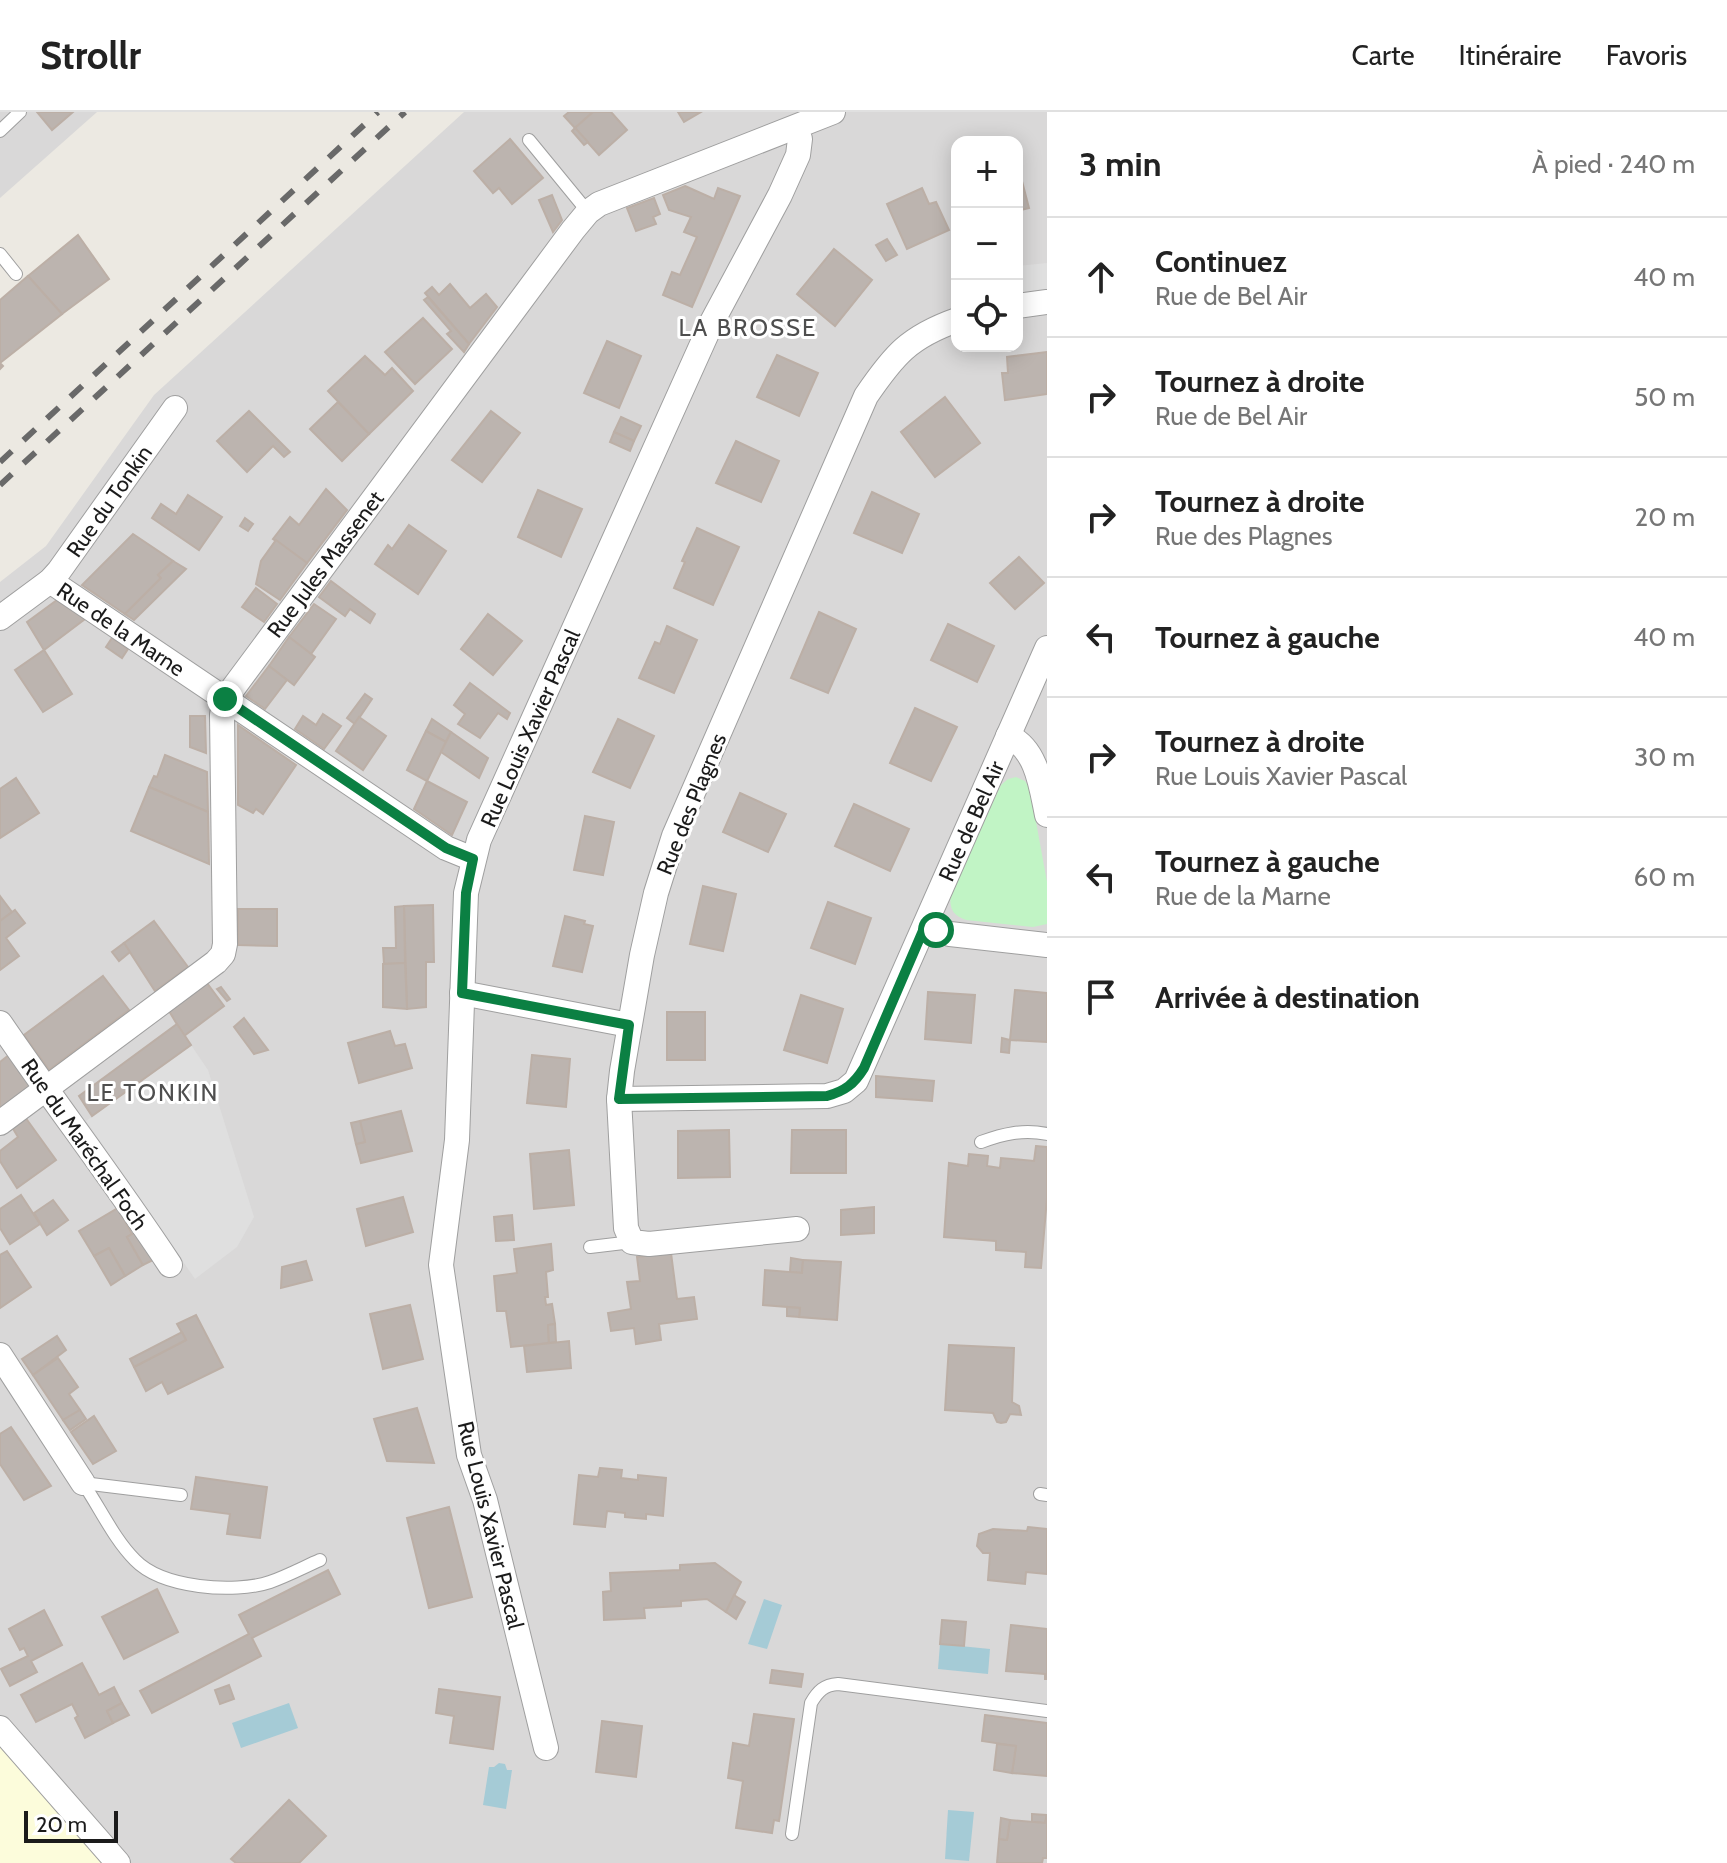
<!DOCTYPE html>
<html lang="fr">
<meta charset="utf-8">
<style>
:root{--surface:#fff;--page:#f2f2f2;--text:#222;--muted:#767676;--line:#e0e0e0}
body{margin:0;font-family:Cabin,sans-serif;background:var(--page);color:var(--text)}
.controls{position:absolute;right:24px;top:24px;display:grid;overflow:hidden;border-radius:16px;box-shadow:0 4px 20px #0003}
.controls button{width:72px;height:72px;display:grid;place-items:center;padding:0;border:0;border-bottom:2px solid var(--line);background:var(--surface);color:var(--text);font:40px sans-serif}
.scale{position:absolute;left:24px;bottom:20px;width:94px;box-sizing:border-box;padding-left:8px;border:4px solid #1b1b1b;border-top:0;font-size:22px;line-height:28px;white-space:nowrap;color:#1b1b1b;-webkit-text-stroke:6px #fff;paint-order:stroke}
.stop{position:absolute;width:24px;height:24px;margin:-18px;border:6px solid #0b8043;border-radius:50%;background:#fff}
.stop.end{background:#0b8043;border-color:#fff;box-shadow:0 2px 8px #0008}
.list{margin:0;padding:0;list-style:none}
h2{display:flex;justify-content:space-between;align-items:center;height:104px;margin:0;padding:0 32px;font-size:34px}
h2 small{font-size:26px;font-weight:400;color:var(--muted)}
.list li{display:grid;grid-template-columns:52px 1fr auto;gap:24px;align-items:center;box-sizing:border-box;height:120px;padding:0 32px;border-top:2px solid var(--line)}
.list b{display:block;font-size:30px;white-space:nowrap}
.list p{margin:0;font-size:26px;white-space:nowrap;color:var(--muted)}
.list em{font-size:26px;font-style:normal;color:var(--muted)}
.icon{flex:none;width:44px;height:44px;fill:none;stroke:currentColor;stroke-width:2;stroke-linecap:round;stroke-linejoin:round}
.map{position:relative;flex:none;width:1047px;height:1751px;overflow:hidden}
header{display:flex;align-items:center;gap:48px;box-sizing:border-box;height:112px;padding:0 40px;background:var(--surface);border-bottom:2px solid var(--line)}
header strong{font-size:38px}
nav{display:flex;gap:44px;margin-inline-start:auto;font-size:28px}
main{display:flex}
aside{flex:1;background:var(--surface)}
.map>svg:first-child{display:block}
.residential{fill:#d9d8d8;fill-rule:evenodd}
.education{fill:#fcfcdb}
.park{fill:#c1f4c5}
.parking{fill:#dfdfdf}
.water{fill:#a5cbd6}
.building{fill:#bcb4af;stroke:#bcafa6;stroke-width:2}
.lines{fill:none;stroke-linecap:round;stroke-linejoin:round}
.lane-casing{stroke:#9f9f9f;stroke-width:14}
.street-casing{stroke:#9f9f9f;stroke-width:26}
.lane{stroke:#fff;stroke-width:12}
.street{stroke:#fff;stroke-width:24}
.rail{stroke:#696969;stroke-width:6;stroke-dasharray:16 16;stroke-linecap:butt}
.route{stroke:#0b8043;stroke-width:10}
.labels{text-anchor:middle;stroke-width:6;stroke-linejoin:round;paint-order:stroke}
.street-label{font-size:22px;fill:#1b1b1b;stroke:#fff}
.neighbourhood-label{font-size:24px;letter-spacing:2px;fill:#4e4e4e;stroke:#fff}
</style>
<header>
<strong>Strollr</strong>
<nav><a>Carte</a><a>Itinéraire</a><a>Favoris</a></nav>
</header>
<main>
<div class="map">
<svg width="1047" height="1751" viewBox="0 0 1047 1751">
<rect width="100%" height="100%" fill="#ece9e2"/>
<g class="residential">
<path d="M0,0H97L0,86Z"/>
<path d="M464,0H1047V1751H0V470L46,434L154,283ZM957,30H1017V234H957Z"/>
</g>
<path class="education" d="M0,1628L104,1751H0Z"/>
<path class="park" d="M1016,665L1025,669L1030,677L1047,770V812L1033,815L966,808C951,803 949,795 951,780L1001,673L1008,667Z"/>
<g class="parking">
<path d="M1047,151V179L1017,182V154Z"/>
<path d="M191,933L208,958L254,1105L237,1135L195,1167L86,1009Z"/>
</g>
<g class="water">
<path d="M764,1487L782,1493L767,1537L748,1532Z"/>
<path d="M940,1532L990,1537L988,1562L938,1557Z"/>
<path d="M289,1591L298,1616L241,1636L232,1611Z"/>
<path d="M499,1651L505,1652L507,1658H512L506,1697L483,1693L489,1655H494Z"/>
<path d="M948,1698L974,1700L969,1749L945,1747Z"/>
</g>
<g class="building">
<path d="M37,0H73L52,18Z"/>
<path d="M569,0H593L575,16L564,4Z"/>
<path d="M593,0H611L627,18L599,43L575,16Z"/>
<path d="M678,0H701L684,10Z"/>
<path d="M575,16L588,30L584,33L572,19Z"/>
<path d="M510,27L543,66L512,92L499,76L493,81L474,59Z"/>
<path d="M1017,50L1029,96L1017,99Z"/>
<path d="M685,74L714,87L718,76L740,84L692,195L663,183L672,160L680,163L697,125L684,120L691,105L669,98L663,83Z"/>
<path d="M922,76L929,92L936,90L949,118L907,137L887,92Z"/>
<path d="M552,83L562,108L553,120L539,88Z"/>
<path d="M654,86L660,102L653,105L656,112L636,119L627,96Z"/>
<path d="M78,123L109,167L62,202L28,164Z"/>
<path d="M887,127L897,143L886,149L876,133Z"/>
<path d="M834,137L872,168L835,214L797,182Z"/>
<path d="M28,164L62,202L0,251L3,254L0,257V188Z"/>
<path d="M450,172L470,196L486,182L497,195L469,232L425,181L432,175L439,183Z"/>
<path d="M428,185L469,232L464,240L447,222L451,219L424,188Z"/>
<path d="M423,206L452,237L415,272L385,240Z"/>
<path d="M607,229L641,244L619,296L584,281Z"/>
<path d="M1047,240V282L1005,288L1002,261H1008L1007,245Z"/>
<path d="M777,243L818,261L799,304L757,285Z"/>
<path d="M365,244L385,263L392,256L413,279L369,322L328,279Z"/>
<path d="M945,285L980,331L935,365L901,320Z"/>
<path d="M338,290L369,322L342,349L310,317Z"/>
<path d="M249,299L290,340L284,345L273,334L247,360L217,329Z"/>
<path d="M491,299L520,321L482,370L452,348Z"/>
<path d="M621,305L641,314L634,329L614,320Z"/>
<path d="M614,320L634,329L630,339L610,330Z"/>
<path d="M736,329L779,349L761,390L716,371Z"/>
<path d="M326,377L347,398L307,451L273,427L290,405L299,413Z"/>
<path d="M538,378L582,397L561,445L518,425Z"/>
<path d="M872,380L919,402L902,441L854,421Z"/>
<path d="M188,383L222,405L199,438L152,406L161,392L176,402Z"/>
<path d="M245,406L253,412L248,419L240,414Z"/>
<path d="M409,413L446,439L418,482L375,452L388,433L392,437Z"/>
<path d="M697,416L739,435L713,493L674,476L685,450L682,449Z"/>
<path d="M133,422L173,449L158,463L161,466L125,502L82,473Z"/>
<path d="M276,428L307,451L280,488L256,472L261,449Z"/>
<path d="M1019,445L1044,471L1015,497L990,471Z"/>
<path d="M173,449L186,457L134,508L125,502L161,466L158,463Z"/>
<path d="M331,469L375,502L370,511L350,497L345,504L319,485Z"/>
<path d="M256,476L277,492L264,510L242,495Z"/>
<path d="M57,488L85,507L44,538L27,510Z"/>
<path d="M314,492L336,507L311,542L289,525Z"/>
<path d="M819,500L856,517L828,581L791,566Z"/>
<path d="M488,502L522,529L493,563L461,537Z"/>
<path d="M948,512L994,534L977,570L931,548Z"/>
<path d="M667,514L697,528L674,581L639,566L655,530L660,532Z"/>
<path d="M289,525L315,545L294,573L269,554Z"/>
<path d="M112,526L128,537L122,546L106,535Z"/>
<path d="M44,538L72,582L43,600L15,558Z"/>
<path d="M269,554L287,568L265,597L246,584Z"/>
<path d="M470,571L510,601L507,607L498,601L480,626L458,612L465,602L454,593Z"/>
<path d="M365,582L372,587L355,612L347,606Z"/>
<path d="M915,596L957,615L931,669L890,651Z"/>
<path d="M323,602L341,614L324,637L295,617L303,604L316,613Z"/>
<path d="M190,604H205L206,641L190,635Z"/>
<path d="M359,605L386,624L363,658L336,639Z"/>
<path d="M432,607L451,620L446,630L426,619Z"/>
<path d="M618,607L654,624L630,676L593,660Z"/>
<path d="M238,613L296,653L263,702L256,697L253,701L238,693Z"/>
<path d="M426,619L446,630L427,669L407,658Z"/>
<path d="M451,620L488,646L479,666L441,640Z"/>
<path d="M165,643L207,660L208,700L149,675L154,664L157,665Z"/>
<path d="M16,666L39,701L0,726V677Z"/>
<path d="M427,669L467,690L452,723L414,697Z"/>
<path d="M149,675L208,700L209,752L131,719Z"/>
<path d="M740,681L786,702L768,740L723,720Z"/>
<path d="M854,692L909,717L890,759L835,734Z"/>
<path d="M585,704L614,710L603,763L574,758Z"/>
<path d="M703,774L736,782L723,839L690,832Z"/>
<path d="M0,784L12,800L0,809Z"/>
<path d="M828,790L871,806L855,852L811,836Z"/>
<path d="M433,793L434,850H426V895L407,897L404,794Z"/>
<path d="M404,794L405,851L384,852L383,836H396L395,795Z"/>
<path d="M238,797H277V834L238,833Z"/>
<path d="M15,798L25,811L6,826L19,844L0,858V809Z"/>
<path d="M565,804L585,809L584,812L593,814L582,860L553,854Z"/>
<path d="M154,809L188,855L155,879L124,831Z"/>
<path d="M124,831L130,840L119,849L112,840Z"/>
<path d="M405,851L407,897L383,895V852Z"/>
<path d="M103,864L129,898L49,958L24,923Z"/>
<path d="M207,871L224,894L184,924L169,899Z"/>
<path d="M221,875L230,887L227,889L217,877Z"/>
<path d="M1015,878L1047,881V930L1010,928Z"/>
<path d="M928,880L975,883L971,931L925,927Z"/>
<path d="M801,883L843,897L827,951L784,938Z"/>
<rect x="667" y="900" width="38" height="48"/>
<path d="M244,906L268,938L254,942L234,915Z"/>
<path d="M177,912L191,933L92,1004L79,984Z"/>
<path d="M390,919L395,934L405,932L412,956L359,971L348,931Z"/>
<path d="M1002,926L1010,928L1009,941L1001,940Z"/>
<path d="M9,943L30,974L0,996V950Z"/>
<path d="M532,943L570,947L566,995L527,991Z"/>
<path d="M876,964L934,969L932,989L876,985Z"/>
<path d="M401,999L412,1039L361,1051L356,1032L365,1030L360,1009Z"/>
<path d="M25,1005L56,1048L17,1076L0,1049V1039L18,1025L12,1015Z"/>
<path d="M360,1009L365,1030L356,1032L351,1011Z"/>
<path d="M729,1018L730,1065L678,1066V1019Z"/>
<path d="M792,1018H846V1061H791Z"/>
<path d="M1036,1034L1047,1035V1086L1041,1156L1025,1155L1026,1140L996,1138V1129L944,1125L949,1051L968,1054L969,1042L988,1044L987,1054L1000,1056L1001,1046L1034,1049Z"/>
<path d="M569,1038L574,1093L534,1097L530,1042Z"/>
<path d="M21,1083L40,1112L10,1132L0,1116V1097Z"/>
<path d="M403,1085L413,1120L366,1134L357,1097Z"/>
<path d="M53,1088L68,1108L47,1123L34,1101Z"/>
<path d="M874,1095V1121L841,1123V1098Z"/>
<path d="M118,1096L132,1122L127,1125L143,1153L125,1164L109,1136L94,1144L79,1119Z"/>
<path d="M512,1103L514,1128L496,1129L494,1105Z"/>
<path d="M136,1120L153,1148L143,1153L127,1125Z"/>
<path d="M551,1132L553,1158L546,1160L548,1185H545L546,1193L552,1192L555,1212L548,1213L549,1231L511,1235L506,1199H497L494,1164L517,1161L514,1137Z"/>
<path d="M109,1136L125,1164L111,1173L94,1144Z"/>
<path d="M7,1139L31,1175L0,1196V1143Z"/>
<path d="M671,1141L677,1187L694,1185L697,1207L659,1212L661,1228L636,1232L634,1216L611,1219L608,1201L631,1197L627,1170L640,1169L637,1145Z"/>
<path d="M791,1146L803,1148L802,1161L790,1160Z"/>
<path d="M803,1148L841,1150L837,1208L799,1205L800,1196L763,1193L765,1158L802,1161Z"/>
<path d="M306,1149L312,1168L281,1176L282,1155Z"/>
<path d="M410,1193L423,1247L383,1257L370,1202Z"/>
<path d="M787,1195L800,1196L799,1205L787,1204Z"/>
<path d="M196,1203L223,1255L168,1282L162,1270L146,1279L134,1255L186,1228L177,1212Z"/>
<path d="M555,1212L556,1230L549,1231L548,1213Z"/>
<path d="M182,1220L186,1228L134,1255L130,1247Z"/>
<path d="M57,1224L66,1238L33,1263L22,1247Z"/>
<path d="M569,1229L571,1256L527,1260L524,1234Z"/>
<path d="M949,1233L1014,1236L1012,1290L1019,1294L1021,1303L1010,1302L1006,1310L1001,1311L997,1310L993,1301L945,1298Z"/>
<path d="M58,1246L78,1275L69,1282L80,1298L63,1308L33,1263Z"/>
<path d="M417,1296L434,1351L387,1349L374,1307Z"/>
<path d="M80,1298L86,1307L70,1318L63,1308Z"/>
<path d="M94,1304L116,1339L93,1352L71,1320Z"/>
<path d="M11,1315L51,1374L24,1388L0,1352V1322Z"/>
<path d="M600,1356L622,1358L621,1366L638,1368V1363L666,1366L663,1404L646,1402V1407L625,1405V1401L607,1399L605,1415L574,1412L579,1363L598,1365Z"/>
<path d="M196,1365L267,1375L260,1426L227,1422L230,1402L191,1397Z"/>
<path d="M449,1395L472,1485L429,1496L407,1406Z"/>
<path d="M1028,1415L1047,1417V1462L1026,1460L1025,1472L988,1468L990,1441H983L977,1434L979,1422L993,1417L1027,1419Z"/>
<path d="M715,1451L741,1470L726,1500L707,1487L681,1489V1494L644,1496L645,1506L604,1508L603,1480L611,1479L610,1461L680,1458V1453Z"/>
<path d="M328,1458L340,1482L252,1526L261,1544L152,1601L140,1579L249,1522L239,1503Z"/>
<path d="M157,1477L178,1520L124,1547L102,1505Z"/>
<path d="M734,1483L745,1490L736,1507L726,1500Z"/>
<path d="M44,1498L62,1533L31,1549L37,1560L10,1574L1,1557L28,1544L24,1536L20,1538L9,1517Z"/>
<path d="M942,1508L966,1510L964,1534L940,1532Z"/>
<path d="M1011,1513L1047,1517V1567H1045V1562L1006,1559Z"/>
<path d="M82,1551L99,1583L114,1575L122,1591L107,1599L113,1611L85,1626L75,1606L78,1604L72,1592L36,1610L21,1583Z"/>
<path d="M772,1558L803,1562L801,1575L770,1571Z"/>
<path d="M229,1573L234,1587L220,1592L215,1578Z"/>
<path d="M439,1577L500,1585L493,1637L450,1631L454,1604L436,1601Z"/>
<path d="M122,1591L129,1603L113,1611L107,1599Z"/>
<path d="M754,1602L794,1607L779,1709L774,1708L772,1721L736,1716L743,1669L728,1666L733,1631L749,1634Z"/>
<path d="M985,1603L1047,1611V1664L1012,1661L1016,1634L982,1629Z"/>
<path d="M602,1609L642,1614L636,1665L596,1660Z"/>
<path d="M997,1632L1016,1634L1012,1661L994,1658Z"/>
<path d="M289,1688L326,1724L299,1751H236L231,1747Z"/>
<path d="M1032,1702L1047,1703L1045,1711L1032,1710Z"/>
<path d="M1047,1703V1746H1043L1042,1751H997L999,1727L1007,1728L1010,1708L1045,1711Z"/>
<path d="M1001,1706L1010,1708L1007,1728L999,1727Z"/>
</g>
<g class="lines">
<defs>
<g id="lane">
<path d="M0,19L20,0"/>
<path d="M529,28L588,100"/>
<path d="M0,142L16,162"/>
<path d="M981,1030C1003,1022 1023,1017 1047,1022"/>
<path d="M590,1135L632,1130"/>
<path d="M83,1371C100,1396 114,1427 135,1448C162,1476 234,1482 270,1470C287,1464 304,1455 320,1448"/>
<path d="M83,1371L181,1383"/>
<path d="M1040,1382L1047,1383"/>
<path d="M792,1722L811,1591C818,1579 824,1573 838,1572L1047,1599"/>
</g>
<g id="street">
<path d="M1017,194L1047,190"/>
<path d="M50,469L446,736L473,747"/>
<path d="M0,506L50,469L59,459L175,296"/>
<path d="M1008,624C1037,637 1041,674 1047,703"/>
<path d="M925,814L950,822L1047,833"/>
<path d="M462,881L629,913"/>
<path d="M0,911C56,993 116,1071 170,1153"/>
<path d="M619,987L827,984L844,979L856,969L1047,536"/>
<path d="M0,1011L216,850L223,842L225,832L222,603L225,587L573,118L588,100L599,92L833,0"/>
<path d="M797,1117L649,1132L632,1130L626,1116L619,987L622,959L642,843L656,781L674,724L866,284C894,243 909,225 957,208"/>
<path d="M0,1243L83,1371"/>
<path d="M0,1616L118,1751"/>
<path d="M546,1636L485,1388L469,1343L441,1153L457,1028L466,781L479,728L712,210L780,83L798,43L800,27L795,16"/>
</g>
</defs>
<use href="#lane" class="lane-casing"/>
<use href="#street" class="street-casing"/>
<use href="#lane" class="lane"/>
<use href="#street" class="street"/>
<g class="rail">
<path d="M0,350L378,0"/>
<path d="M0,373L405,0"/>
</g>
</g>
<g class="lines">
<path class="route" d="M225,587L446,736L473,747L466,781L462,881L629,913L619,987L827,984C845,979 854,972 864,956L925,814L936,818"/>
</g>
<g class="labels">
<g class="street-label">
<text transform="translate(109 389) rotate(-55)" y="8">Rue du Tonkin</text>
<text transform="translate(325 452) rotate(-53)" y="8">Rue Jules Massenet</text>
<text transform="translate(121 517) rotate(34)" y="8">Rue de la Marne</text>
<text transform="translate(530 616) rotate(-66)" y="8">Rue Louis Xavier Pascal</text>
<text transform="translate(691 692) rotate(-68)" y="8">Rue des Plagnes</text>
<text transform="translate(971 709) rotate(-66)" y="8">Rue de Bel Air</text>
<text transform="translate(85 1032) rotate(55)" y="8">Rue du Maréchal Foch</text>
<text transform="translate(491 1413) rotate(76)" y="8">Rue Louis Xavier Pascal</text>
</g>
<g class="neighbourhood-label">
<text x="748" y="224">LA BROSSE</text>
<text x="153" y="989">LE TONKIN</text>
</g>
</g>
</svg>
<div class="controls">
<button>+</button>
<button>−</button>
<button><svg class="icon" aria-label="locate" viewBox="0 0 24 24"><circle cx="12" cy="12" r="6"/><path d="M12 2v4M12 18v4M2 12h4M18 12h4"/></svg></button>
</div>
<div class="scale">20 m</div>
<div class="stop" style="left:936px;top:818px"></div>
<div class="stop end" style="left:225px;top:587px"></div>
</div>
<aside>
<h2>3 min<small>À pied · 240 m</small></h2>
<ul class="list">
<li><svg class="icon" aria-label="ahead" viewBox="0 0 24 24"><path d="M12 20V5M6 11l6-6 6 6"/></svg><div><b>Continuez</b><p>Rue de Bel Air</p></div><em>40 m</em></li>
<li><svg class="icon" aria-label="right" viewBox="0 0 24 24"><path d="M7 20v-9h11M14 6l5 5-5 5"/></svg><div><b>Tournez à droite</b><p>Rue de Bel Air</p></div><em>50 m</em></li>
<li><svg class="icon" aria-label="right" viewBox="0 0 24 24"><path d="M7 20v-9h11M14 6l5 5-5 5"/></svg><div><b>Tournez à droite</b><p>Rue des Plagnes</p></div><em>20 m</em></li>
<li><svg class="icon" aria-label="left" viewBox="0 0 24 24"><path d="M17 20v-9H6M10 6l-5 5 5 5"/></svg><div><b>Tournez à gauche</b></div><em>40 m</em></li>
<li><svg class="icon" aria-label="right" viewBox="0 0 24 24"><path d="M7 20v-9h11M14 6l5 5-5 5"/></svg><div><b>Tournez à droite</b><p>Rue Louis Xavier Pascal</p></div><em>30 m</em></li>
<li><svg class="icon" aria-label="left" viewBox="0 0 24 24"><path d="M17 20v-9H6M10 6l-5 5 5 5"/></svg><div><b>Tournez à gauche</b><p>Rue de la Marne</p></div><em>60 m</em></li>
<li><svg class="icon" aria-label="arrive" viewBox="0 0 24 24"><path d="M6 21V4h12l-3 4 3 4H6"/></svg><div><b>Arrivée à destination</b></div></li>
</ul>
</aside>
</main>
